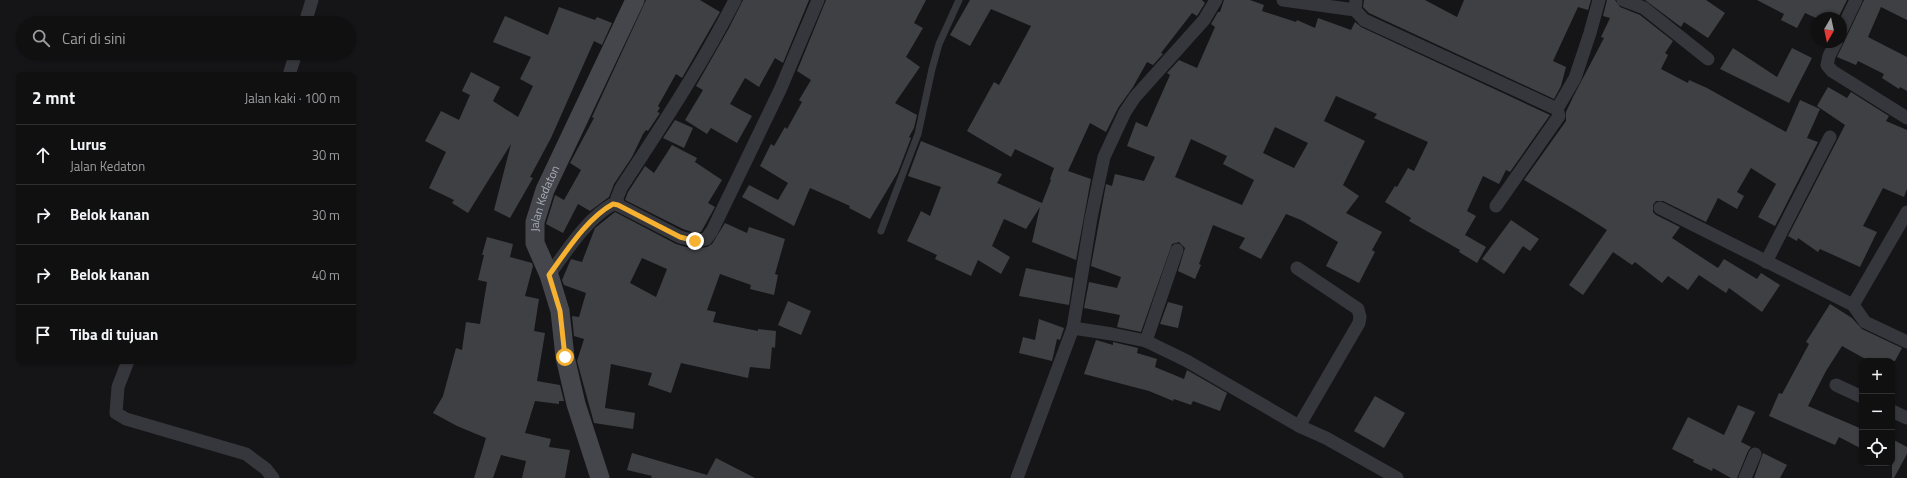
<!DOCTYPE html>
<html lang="id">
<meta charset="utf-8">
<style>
:root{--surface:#101011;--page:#1e1e1f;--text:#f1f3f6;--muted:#9c9d9f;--line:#303031}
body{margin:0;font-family:"Titillium Web",sans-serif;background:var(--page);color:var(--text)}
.controls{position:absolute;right:12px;bottom:12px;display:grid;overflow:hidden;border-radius:8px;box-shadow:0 1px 3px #0004}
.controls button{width:36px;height:36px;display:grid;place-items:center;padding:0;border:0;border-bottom:1px solid var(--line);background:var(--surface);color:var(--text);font:20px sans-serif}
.compass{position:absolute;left:1811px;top:12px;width:36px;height:36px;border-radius:50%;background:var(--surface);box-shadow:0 1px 3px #0004;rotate:189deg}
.stop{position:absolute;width:12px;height:12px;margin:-9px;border:3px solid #f5b12f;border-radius:50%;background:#fff}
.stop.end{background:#f5b12f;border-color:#fff;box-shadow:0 1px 4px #0008}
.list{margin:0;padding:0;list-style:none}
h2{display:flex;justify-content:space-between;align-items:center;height:52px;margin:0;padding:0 16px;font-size:17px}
h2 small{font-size:13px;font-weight:400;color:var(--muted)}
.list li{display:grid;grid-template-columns:26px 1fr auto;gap:12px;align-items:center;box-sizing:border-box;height:60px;padding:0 16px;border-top:1px solid var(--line)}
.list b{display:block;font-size:15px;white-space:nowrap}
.list p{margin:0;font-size:13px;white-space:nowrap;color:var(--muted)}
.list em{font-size:13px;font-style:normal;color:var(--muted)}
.icon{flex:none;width:22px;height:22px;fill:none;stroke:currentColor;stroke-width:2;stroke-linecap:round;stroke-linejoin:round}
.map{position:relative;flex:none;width:1907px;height:478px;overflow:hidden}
.search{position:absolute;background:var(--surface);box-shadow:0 1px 3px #0004;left:16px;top:16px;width:340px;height:44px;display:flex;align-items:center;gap:10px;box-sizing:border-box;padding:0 14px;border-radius:22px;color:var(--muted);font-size:15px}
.panel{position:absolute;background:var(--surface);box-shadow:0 1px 3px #0004;left:16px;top:72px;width:340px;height:292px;border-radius:8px}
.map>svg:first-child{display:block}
.building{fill:#3f4044;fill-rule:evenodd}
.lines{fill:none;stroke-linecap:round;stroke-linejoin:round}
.lane{stroke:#36373c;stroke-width:7}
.street{stroke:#36373c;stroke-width:13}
.secondary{stroke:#44464c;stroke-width:19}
.route{stroke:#f5b12f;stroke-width:5}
.labels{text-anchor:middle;stroke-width:3;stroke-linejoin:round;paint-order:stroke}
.street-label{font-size:12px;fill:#a7acb7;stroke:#101012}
</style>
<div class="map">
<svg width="1907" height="478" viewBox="0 0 1907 478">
<rect width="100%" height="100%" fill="#151517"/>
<g class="building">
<path d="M646,0H700L720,12L682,78L676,74L658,106L660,108L657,112L660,113L648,131L646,130L643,134L632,157L614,184L609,197L590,211L578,204L563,233L546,224L555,195L564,200L581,170L570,163L594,118L592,117Z"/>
<path d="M743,0H809L783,63L775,58L759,87L745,78L730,104L752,116L737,143L711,128L707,134L685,120L703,90L696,86L729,28Z"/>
<path d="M826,0H926L914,23L923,28L906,57L920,67L895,103L917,115L914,128L909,137L911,138L898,172L870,219L849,208L850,206L810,188L794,226L742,197L749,185L778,200L788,183L760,166L771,144L774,146L785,127L787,129L802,102L799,100L811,80L797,71Z"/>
<path d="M970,0H1202L1205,3L1197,16L1192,13L1161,53L1163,54L1153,65L1147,62L1133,87L1118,108L1106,132L1090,123L1068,171L1091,179L1076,260L1032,242L1040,207L1026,229L1004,219L992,246L1010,257L1001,274L978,260L971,276L935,259L937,255L907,241L921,211L930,216L941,187L908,176L921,141L1002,174L997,183L1042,203L1051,180L1050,179L1054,168L1015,149L1011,157L967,131L994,82L999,85L1031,26L991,9L970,46L950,35Z"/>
<path d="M1224,0H1250L1264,5L1262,11L1296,22L1297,20L1315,28L1318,18L1351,30L1355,22L1361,27L1550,115L1510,172L1506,170L1499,184L1483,176L1467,211L1476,216L1465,235L1486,247L1477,263L1459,252L1460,250L1409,221L1411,218L1385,202L1395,186L1397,187L1408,168L1414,171L1428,142L1374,118L1377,114L1336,96L1324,121L1365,141L1343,185L1359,196L1346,213L1382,232L1372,250L1375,252L1359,283L1326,266L1338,242L1301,220L1286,214L1261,259L1239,248L1245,238L1213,225L1199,264L1201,265L1195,279L1178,271L1185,248L1179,242L1172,244L1141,332L1117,327L1120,315L1084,308L1089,282L1117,288L1121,277L1091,266L1106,184L1112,186L1115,174L1144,181L1155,157L1127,146L1136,122L1147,127L1170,75L1167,73L1179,60L1197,68L1215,27L1211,24L1218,12H1220ZM1275,127L1308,143L1294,168L1263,153ZM1191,139L1227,156L1223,164L1254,180L1242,205L1175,177Z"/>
<path d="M1364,0H1425L1457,17L1464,0H1591L1588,10L1578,7L1553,61L1566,67L1561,86L1554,99L1369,13L1363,7Z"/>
<path d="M1607,0H1615L1620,7L1640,15L1673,41L1665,53L1668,55L1661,69L1688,83L1689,80L1707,88L1786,132L1800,100L1820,109L1807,138L1818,142L1775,226L1758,217L1776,184L1751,168L1737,192L1744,196L1737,209L1718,198L1706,222L1663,201H1656L1653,205V212L1656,215L1680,227L1672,238L1718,268L1724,259L1757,279L1761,273L1780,285L1762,312L1729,288L1726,293L1699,275L1688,290L1668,276L1662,283L1635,262L1632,265L1613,252L1583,295L1569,285L1607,230L1577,211L1524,180L1566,121V112L1573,97L1604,38L1601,37L1610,18L1603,16Z"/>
<path d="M1645,0H1706L1725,13L1708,38L1684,22L1681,27Z"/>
<path d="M1757,0H1847L1838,18H1816L1805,13L1797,28L1781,20L1784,14Z"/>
<path d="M1864,0H1907V20L1881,7L1868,37L1907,57V91L1900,87L1899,89L1882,78L1884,74L1858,61L1856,65L1837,57Z"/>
<path d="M559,7L595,20L597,17L612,23L602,45L594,41L551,138L530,177L533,178L510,218L494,210L511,144L468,213L452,203L454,200L429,188L446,152L425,141L441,111L459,120L470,95L462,91L471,72L500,87L493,101L518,117L533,86L520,79L531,57L493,42L505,16L548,35Z"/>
<path d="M1733,48L1777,77L1792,48L1812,58L1789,103L1720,69Z"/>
<path d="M1828,87L1847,98L1851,92L1889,116L1886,121L1907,130V189L1904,197L1883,188L1863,226L1877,232L1860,267L1820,249L1818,252L1798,238L1797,241L1788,236L1845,125L1817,106Z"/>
<path d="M675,120L693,128L684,148L663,138Z"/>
<path d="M672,145L697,158L695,162L722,180L708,203L715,207L701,232L695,233L683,229L625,200L628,192L645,166L654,173Z"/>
<path d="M615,212L676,244L693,249L707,247L712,244L725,223L747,233L749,227L785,239L775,274L778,275L774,295L750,289L751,285L720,274L707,310L716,312L713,322L758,331V329L776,331L775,348L772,347L770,369L750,367L748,378L681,363L671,393L648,385L652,373L611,364L605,408L635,413L633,429L594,423L577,361L584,339L574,336L572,316L579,317L586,293L564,285L562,280L571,259L582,262L595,228ZM642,258L667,269L656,297L630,283Z"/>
<path d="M1511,220L1539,239L1530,251L1523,246L1504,274L1482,259Z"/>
<path d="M487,237L513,244L510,257L532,263L533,266L525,296L539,299L534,331L545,333L537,381L560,385L564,401H559V404L535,401L525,433L551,439L549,447L570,450L565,478H522L526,461L501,455L493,478H474L486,438L457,426L433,413L443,396L456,348L462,350L466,322L480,324L487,282L478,280L484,255H482Z"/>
<path d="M1026,268L1073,278L1069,305L1019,296Z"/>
<path d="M788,301L811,311L801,335L778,325Z"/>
<path d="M1168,302L1183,306L1178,328L1160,324Z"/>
<path d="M1830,304L1852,318L1862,329L1902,348L1895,361H1869L1842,346L1826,371L1808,406L1862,429V449L1839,437L1835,445L1769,416L1779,393L1782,394L1809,344L1806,342Z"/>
<path d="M1039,319L1064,328L1060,340L1057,339L1052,361L1019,353L1023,337L1035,340Z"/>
<path d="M1096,340L1113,345V342L1138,348L1137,353L1157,359L1155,367L1184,379L1187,370L1227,393L1220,411L1193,401L1191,405L1174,399L1173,401L1149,391L1084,374Z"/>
<path d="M1375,396L1405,413L1384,448L1354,431Z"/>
<path d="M1738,405L1755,412L1741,442L1751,447L1748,451L1737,478H1731L1713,468L1712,471L1693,462L1694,460L1672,449L1688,417L1724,435Z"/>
<path d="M1892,439L1907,447V454L1894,478H1892Z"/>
<path d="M632,453L707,475L716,458L755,478H651L652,476L627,470Z"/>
<path d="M1763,453L1787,465L1780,478H1754Z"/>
</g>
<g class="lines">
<path class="lane" d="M881,231L918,134L932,69L939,44L959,0"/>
<g class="street">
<path d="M1283,0L1355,10"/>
<path d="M1356,0L1355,10L1364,20L1557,109L1559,116L1496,206"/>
<path d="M1623,0L1644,8L1708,59"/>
<path d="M305,23L312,0"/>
<path d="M1841,31L1856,0"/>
<path d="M1836,42L1829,56L1827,65L1832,71L1907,118"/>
<path d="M289,75L296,53"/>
<path d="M1557,109L1575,78L1590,33L1599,0"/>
<path d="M618,205L617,198L621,188C661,127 702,65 735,0"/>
<path d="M1660,208L1853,305L1865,322L1907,342"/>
<path d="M1766,262L1830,137"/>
<path d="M1297,268L1358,309L1360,317L1359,323L1299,426"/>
<path d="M549,275C566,252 587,218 613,204L618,205L680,237L695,241L706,239L712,231L780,90L818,0"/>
<path d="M1853,305L1907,212"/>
<path d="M1073,328L1112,334L1146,341L1187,361L1299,426L1326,438L1397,478"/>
<path d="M1146,341L1177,250"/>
<path d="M128,361L118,387L116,413L126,419L246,454L266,469L273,478"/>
<path d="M1836,385L1862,397"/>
<path d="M1892,411L1907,418"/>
<path d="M1017,478L1073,328L1091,218L1104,157L1125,112L1135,97L1204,20L1216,0"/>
<path d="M1745,478L1755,454"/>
</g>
<path class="secondary" id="s1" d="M600,478L576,404L565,357L560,311L549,275L535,243V222L545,190L635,0"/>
</g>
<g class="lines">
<path class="route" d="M565,357L560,311L549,275C566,252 587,218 613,204L618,205L680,237L695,241"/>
</g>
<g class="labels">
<g class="street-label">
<text dy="4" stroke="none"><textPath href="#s1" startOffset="291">Jalan Kedaton</textPath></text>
</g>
</g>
</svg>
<div class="controls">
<button>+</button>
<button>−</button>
<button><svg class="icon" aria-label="locate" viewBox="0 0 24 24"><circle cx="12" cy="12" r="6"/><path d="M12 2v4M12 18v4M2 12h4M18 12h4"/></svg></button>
</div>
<svg class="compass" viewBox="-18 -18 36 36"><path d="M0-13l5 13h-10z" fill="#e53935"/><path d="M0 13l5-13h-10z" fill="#9c9d9f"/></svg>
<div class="stop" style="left:565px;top:357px"></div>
<div class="stop end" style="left:695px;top:241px"></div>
<div class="search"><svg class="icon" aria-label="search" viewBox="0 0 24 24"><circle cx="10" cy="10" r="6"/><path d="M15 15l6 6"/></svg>Cari di sini</div>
<section class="panel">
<h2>2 mnt<small>Jalan kaki · 100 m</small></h2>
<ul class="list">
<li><svg class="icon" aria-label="ahead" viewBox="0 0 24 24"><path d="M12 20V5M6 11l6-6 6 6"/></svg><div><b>Lurus</b><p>Jalan Kedaton</p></div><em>30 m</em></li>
<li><svg class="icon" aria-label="right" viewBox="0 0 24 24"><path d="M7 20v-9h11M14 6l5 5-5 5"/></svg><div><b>Belok kanan</b></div><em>30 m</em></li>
<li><svg class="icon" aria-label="right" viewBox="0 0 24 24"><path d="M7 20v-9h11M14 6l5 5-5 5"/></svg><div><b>Belok kanan</b></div><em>40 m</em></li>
<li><svg class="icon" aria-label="arrive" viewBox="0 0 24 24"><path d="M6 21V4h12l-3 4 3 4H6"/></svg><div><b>Tiba di tujuan</b></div></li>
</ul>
</section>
</div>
